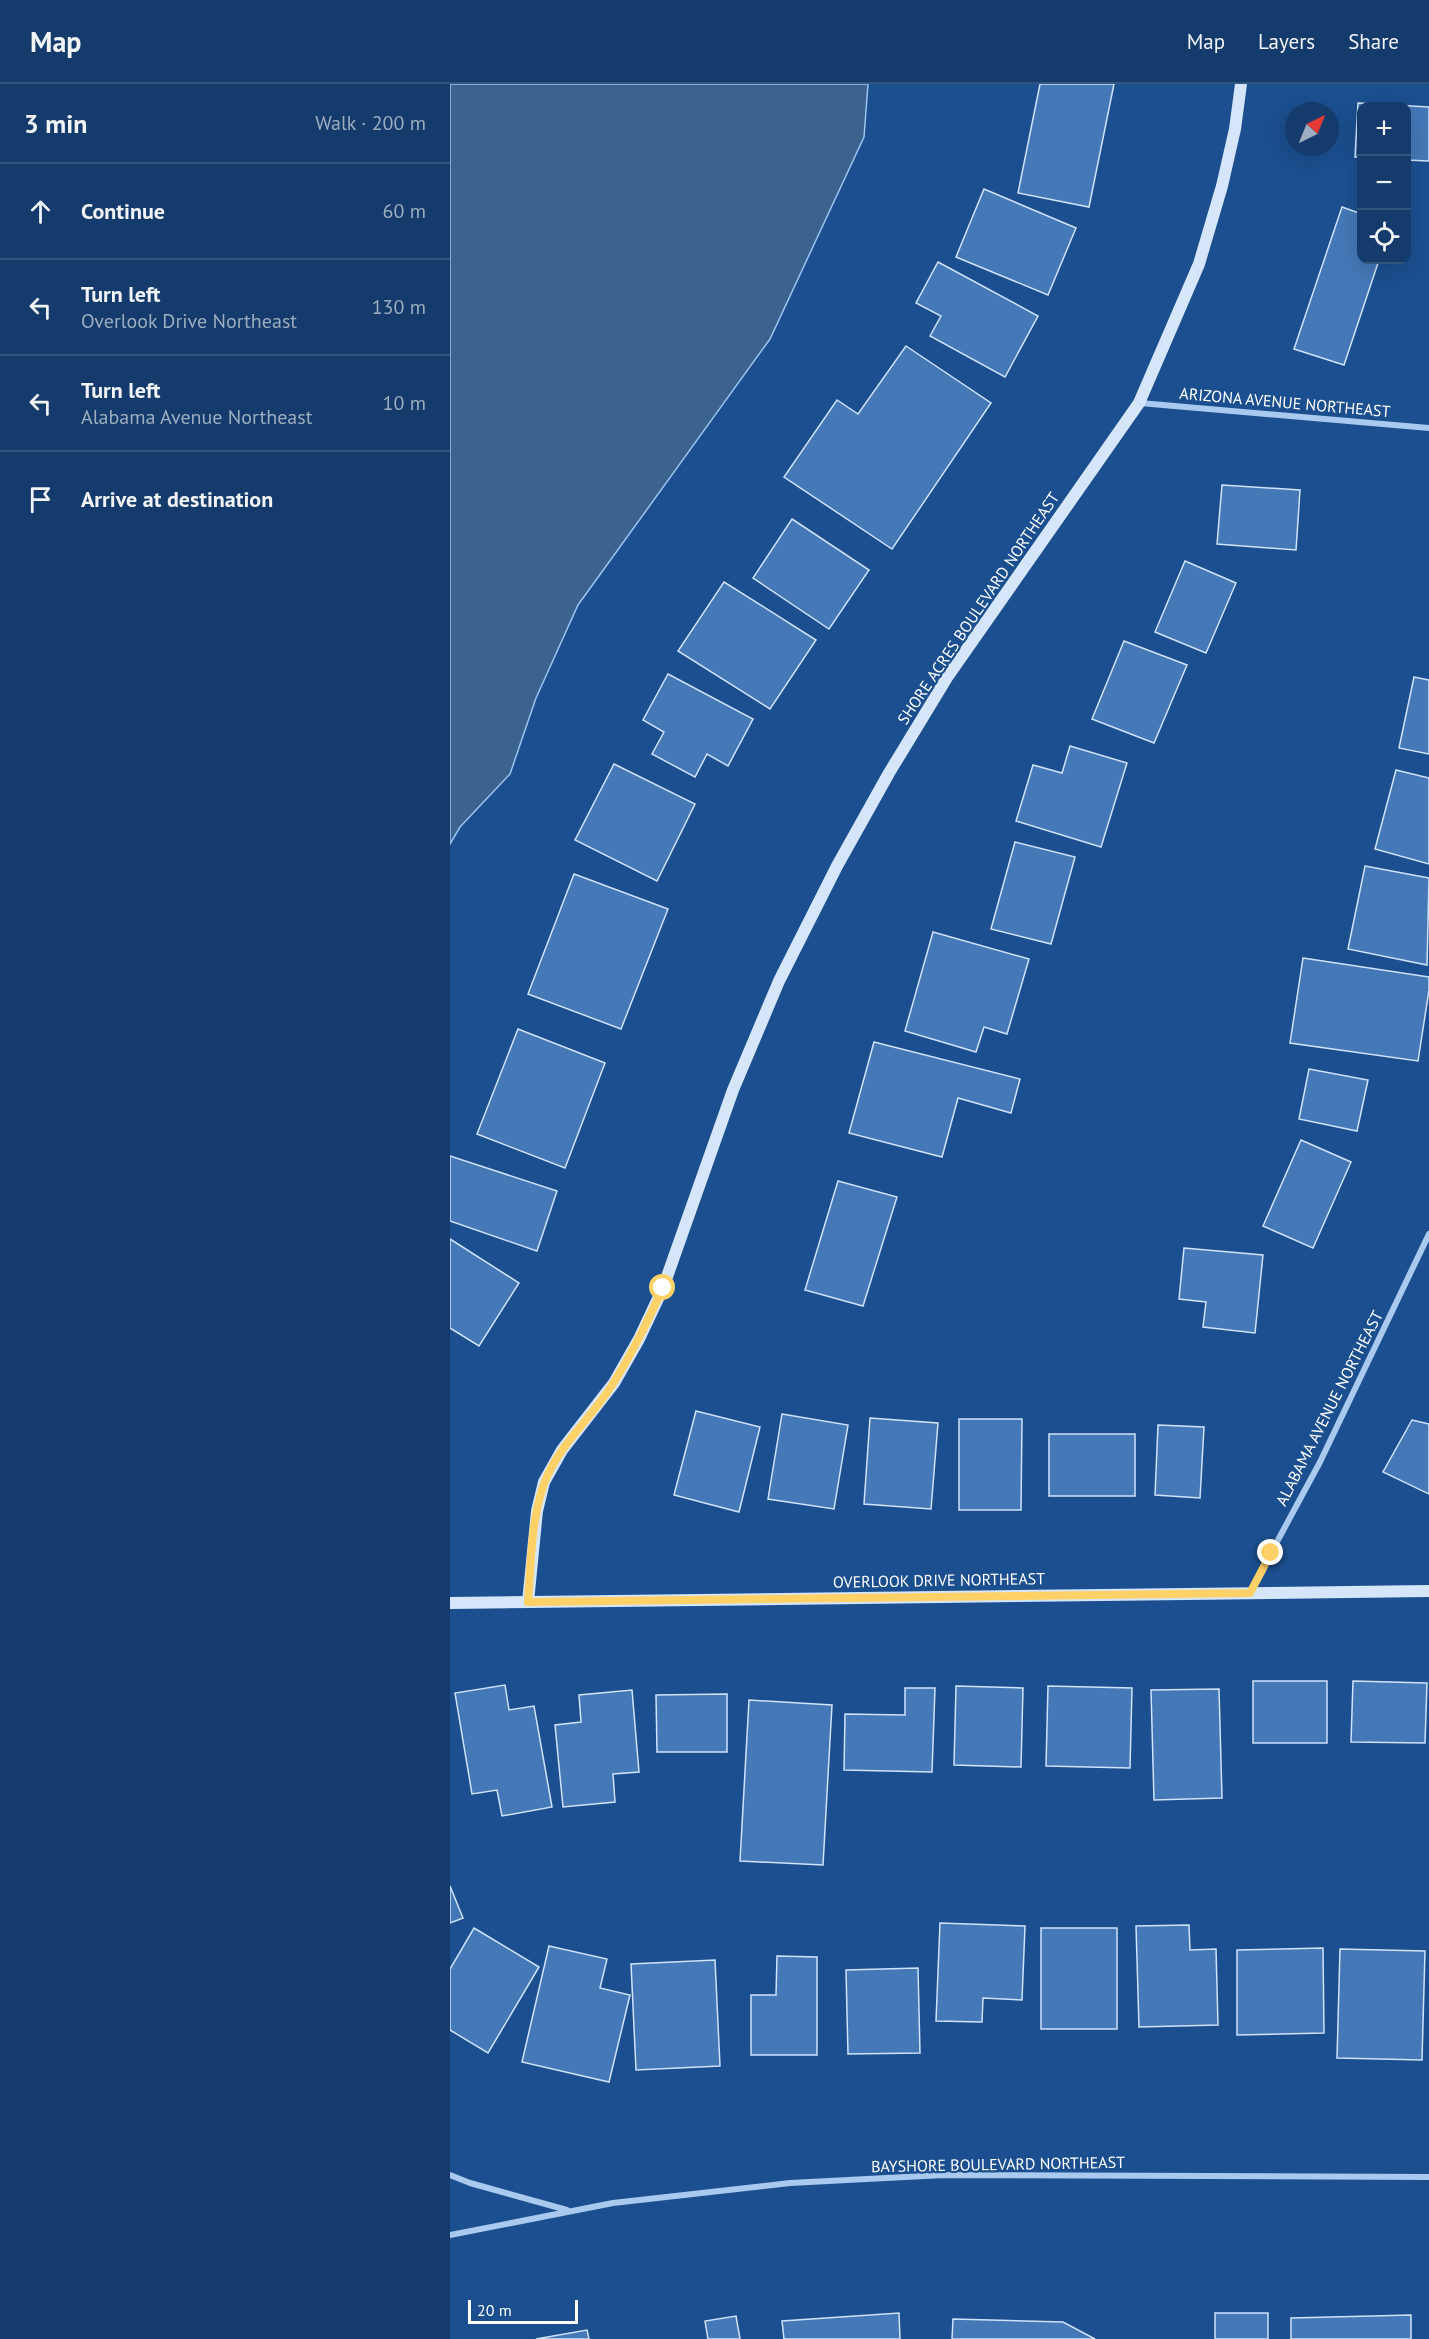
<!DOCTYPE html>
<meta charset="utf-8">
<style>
:root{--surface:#143b6b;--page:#1d4271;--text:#f1f3f6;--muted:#9dadc1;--line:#33557e}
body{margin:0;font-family:"PT Sans",sans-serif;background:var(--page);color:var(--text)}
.controls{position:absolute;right:18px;top:18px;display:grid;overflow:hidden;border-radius:12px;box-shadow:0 6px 24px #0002}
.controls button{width:54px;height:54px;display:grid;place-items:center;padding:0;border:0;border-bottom:2px solid var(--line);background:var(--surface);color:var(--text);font:30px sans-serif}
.compass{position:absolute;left:835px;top:18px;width:54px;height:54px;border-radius:50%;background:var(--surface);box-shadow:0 6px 24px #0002;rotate:43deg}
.scale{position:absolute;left:18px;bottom:15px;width:110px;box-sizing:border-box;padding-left:6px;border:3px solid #fff;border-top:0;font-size:16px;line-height:21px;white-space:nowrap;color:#fff;-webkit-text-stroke:4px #1b4f8f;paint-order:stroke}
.stop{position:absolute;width:18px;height:18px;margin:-14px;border:4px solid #ffd166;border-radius:50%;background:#fff}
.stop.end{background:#ffd166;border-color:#fff;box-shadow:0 2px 6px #0008}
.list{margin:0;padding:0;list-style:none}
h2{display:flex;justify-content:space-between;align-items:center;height:78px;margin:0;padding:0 24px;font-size:26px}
h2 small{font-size:20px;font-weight:400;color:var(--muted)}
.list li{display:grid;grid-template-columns:39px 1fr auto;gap:18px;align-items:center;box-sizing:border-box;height:96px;padding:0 24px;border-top:2px solid var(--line)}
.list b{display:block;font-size:22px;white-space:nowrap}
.list p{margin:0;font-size:20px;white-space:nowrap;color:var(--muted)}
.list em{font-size:20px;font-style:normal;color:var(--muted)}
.icon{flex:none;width:33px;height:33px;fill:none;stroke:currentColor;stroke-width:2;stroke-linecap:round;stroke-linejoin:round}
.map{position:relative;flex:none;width:979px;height:2255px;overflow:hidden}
header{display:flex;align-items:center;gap:36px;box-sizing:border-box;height:84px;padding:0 30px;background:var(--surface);border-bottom:2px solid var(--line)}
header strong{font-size:28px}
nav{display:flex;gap:33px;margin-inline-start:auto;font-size:21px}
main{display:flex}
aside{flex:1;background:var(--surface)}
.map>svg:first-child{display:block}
.water{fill:#3c6290;stroke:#9cc4f0;stroke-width:1.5}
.building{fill:#4478b7;stroke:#cfe3fa;stroke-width:1.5}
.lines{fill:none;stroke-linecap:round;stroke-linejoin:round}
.street{stroke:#a9c9ee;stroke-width:6}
.secondary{stroke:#d6e6fa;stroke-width:12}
.route{stroke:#ffd166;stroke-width:8}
.labels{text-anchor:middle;stroke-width:4.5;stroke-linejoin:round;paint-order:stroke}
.street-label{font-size:16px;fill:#fff;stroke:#1b4f8f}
</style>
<header>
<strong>Map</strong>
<nav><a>Map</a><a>Layers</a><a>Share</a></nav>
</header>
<main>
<aside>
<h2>3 min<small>Walk · 200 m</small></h2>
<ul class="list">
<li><svg class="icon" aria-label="ahead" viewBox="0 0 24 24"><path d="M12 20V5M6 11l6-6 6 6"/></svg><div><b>Continue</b></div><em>60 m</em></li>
<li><svg class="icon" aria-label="left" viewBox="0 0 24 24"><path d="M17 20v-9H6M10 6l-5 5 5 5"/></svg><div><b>Turn left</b><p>Overlook Drive Northeast</p></div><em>130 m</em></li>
<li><svg class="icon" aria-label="left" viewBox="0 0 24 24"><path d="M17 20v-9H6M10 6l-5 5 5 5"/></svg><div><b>Turn left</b><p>Alabama Avenue Northeast</p></div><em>10 m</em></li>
<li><svg class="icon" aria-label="arrive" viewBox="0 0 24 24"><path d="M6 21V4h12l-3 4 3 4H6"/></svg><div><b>Arrive at destination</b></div></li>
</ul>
</aside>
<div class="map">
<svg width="979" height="2255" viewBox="0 0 979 2255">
<rect width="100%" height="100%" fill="#1b4f8f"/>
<path class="water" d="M0,0H418L414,53L320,255L128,521L86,614L60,690L10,743L0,760Z"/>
<g class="building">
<path d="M590,0H664L639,123L568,109Z"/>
<path d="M908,19L979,23V77L956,76V22H912V73H905Z"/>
<path d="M534,105L626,144L598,211L506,173Z"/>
<path d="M892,123L912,130V176H929L894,281L844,265Z"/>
<path d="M488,178L588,232L555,293L480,252L491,232L466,219Z"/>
<path d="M456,262L541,319L442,465L334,393L387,316L408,330Z"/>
<path d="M772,401L850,406L846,466L767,460Z"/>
<path d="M342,435L419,486L379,545L303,494Z"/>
<path d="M735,477L786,499L756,569L705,548Z"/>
<path d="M274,498L366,556L320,625L228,567Z"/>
<path d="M674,557L737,581L704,659L642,635Z"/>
<path d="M218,590L303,635L278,682L257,670L245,693L202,670L214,648L193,636Z"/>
<path d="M964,593L979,596V670L949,664Z"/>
<path d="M620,662L677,679L651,763L566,737L583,681L612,689Z"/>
<path d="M164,680L245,720L207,797L125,756Z"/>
<path d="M946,686L979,694V780L925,765Z"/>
<path d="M565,758L625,773L601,860L541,845Z"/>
<path d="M915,782L979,794L977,881L898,865Z"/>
<path d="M124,790L218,825L171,945L78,910Z"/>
<path d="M483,848L579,875L557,950L534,943L526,968L455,947Z"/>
<path d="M853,874L979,893V906L968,977L840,959Z"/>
<path d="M68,945L155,979L115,1084L27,1050Z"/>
<path d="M424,958L570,995L561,1029L508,1014L492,1073L399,1049Z"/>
<path d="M859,985L918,996L907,1047L849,1035Z"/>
<path d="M851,1056L901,1078L863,1164L813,1142Z"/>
<path d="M0,1072L107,1107L87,1167L0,1137Z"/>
<path d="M388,1097L447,1113L413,1222L355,1206Z"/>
<path d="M0,1155L69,1199L29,1262L0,1244Z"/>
<path d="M734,1164L813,1171L805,1249L753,1243L756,1218L729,1215Z"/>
<path d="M246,1327L310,1343L289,1428L224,1411Z"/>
<path d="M332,1330L398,1341L384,1425L318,1415Z"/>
<path d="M420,1334L488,1339L481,1425L414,1420Z"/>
<path d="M509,1335H572L571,1426H509Z"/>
<path d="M962,1336L979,1340V1410L933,1388Z"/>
<path d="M708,1341L754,1343L750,1414L705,1411Z"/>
<rect x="599" y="1350" width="86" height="62"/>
<rect x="803" y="1597" width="74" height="62"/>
<path d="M903,1597L977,1599L975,1659L901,1658Z"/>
<path d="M55,1601L59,1626L84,1622L102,1723L52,1732L47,1706L22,1710L5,1609Z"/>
<path d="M506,1602L573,1604L571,1683L504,1681Z"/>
<path d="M598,1602L682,1604L680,1684L596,1682Z"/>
<path d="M455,1604H485L482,1688L394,1686L395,1630L455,1631Z"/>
<path d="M769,1605L772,1714L704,1716L701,1606Z"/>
<path d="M182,1606L189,1688L163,1690L165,1718L113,1723L105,1641L131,1638L129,1611Z"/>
<path d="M277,1610V1668H207L206,1611Z"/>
<path d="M299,1616L382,1621L373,1781L290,1777Z"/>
<path d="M0,1802L13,1834L0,1839Z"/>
<path d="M490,1839L575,1842L572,1916L533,1914L532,1938L486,1937Z"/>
<path d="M739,1841L740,1866L766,1865L768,1941L689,1943L686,1842Z"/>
<path d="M24,1844L89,1883L38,1969L0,1946V1885Z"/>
<rect x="591" y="1844" width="76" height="101"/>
<path d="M99,1862L157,1875L150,1904L180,1911L159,1998L72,1978Z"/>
<path d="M873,1864L874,1949L787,1951V1866Z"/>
<path d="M890,1865L975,1867L972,1976L887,1974Z"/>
<path d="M327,1872L367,1873V1971H301V1911H326Z"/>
<path d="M265,1876L270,1982L186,1986L181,1880Z"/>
<path d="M468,1884L470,1969L398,1970L396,1886Z"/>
<path d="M449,2229L450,2255H334L332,2237Z"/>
<rect x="765" y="2229" width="53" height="26"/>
<path d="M961,2231V2255H841V2234Z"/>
<path d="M286,2232L290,2255H258L255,2237Z"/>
<path d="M503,2235L613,2238L645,2255H502Z"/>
<path d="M137,2246L139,2255H86Z"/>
</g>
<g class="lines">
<g class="street">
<path d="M690,319L979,344"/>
<path d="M800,1508L870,1378L979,1150"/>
<path d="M0,2091L20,2099L117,2126"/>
<path d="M0,2151L163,2119L340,2099L494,2091L979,2093"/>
</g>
<g class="secondary">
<path d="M78,1518L87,1427L94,1398L112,1366L164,1299L189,1255L213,1204L283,1006L329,897L387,782L439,689L498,592L689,319L749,180L772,102L785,45L791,0"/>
<path d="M0,1519L979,1507"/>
</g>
</g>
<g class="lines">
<path class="route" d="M213,1204C198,1236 183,1268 164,1298C143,1333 108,1361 94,1400C81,1436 81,1479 78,1518L800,1509L821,1469"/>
</g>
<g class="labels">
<g class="street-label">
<text transform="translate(835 318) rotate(5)" y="6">ARIZONA AVENUE NORTHEAST</text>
<text transform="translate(528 524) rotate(-56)" y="6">SHORE ACRES BOULEVARD NORTHEAST</text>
<text transform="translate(879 1324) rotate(-63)" y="6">ALABAMA AVENUE NORTHEAST</text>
<text transform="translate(489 1496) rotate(-1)" y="6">OVERLOOK DRIVE NORTHEAST</text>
<text transform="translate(548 2080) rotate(-1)" y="6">BAYSHORE BOULEVARD NORTHEAST</text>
</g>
</g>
</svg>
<div class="controls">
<button>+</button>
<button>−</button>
<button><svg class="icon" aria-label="locate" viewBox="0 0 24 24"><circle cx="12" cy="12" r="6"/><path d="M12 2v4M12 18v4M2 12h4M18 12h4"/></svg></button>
</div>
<svg class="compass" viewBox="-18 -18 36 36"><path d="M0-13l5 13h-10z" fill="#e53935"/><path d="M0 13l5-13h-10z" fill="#9dadc1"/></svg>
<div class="scale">20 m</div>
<div class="stop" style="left:213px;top:1204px"></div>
<div class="stop end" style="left:821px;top:1469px"></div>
</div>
</main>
